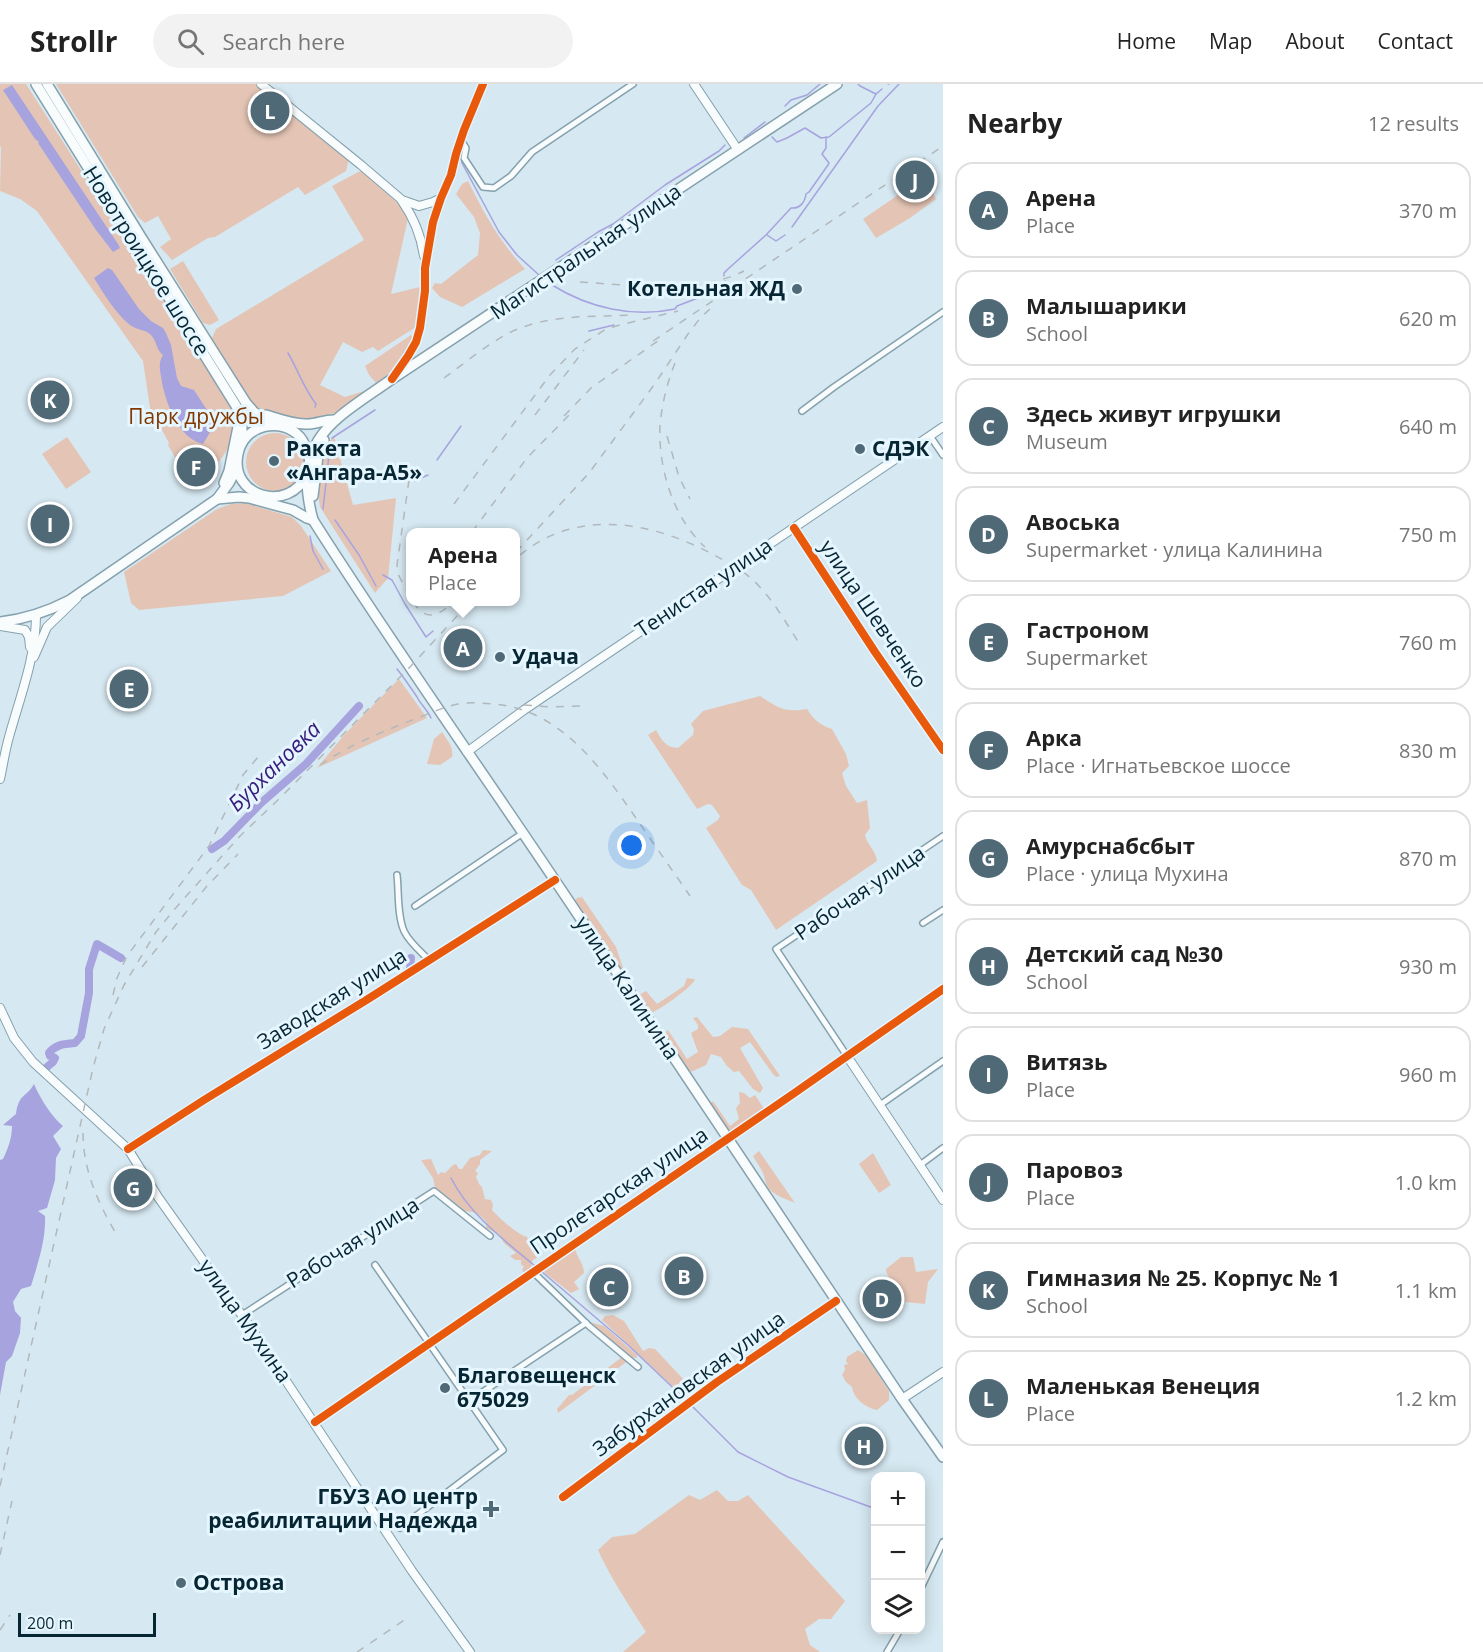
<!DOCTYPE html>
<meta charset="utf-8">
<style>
:root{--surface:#fff;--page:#f2f2f2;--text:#222;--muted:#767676;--line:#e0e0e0;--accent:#4f6a76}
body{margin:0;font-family:"Open Sans",sans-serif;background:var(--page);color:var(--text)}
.controls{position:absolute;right:18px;bottom:18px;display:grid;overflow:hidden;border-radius:12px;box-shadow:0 3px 15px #0003}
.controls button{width:54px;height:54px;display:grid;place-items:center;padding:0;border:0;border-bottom:2px solid var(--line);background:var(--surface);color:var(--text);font:30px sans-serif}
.scale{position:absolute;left:18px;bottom:15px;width:138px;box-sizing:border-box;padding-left:6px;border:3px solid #072633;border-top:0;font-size:16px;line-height:21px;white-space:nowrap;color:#072633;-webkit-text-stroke:4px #e5f6ff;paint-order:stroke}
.you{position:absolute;left:632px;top:762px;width:21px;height:21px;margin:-15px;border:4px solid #fff;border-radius:50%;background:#1a73e8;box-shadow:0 0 0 9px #1a73e833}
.badge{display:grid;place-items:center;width:39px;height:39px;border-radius:50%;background:var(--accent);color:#fff;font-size:20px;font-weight:700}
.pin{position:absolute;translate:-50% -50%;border:3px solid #fff;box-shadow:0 2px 6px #0006}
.popup{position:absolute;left:406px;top:444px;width:114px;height:78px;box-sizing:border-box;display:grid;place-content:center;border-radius:12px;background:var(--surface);filter:drop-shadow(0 2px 4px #0005);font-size:20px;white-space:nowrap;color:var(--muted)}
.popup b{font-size:22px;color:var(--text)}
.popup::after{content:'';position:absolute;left:50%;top:100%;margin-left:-12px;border:12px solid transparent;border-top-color:var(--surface)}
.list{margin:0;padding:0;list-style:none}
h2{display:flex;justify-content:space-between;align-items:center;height:78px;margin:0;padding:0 24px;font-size:26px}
h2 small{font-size:20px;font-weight:400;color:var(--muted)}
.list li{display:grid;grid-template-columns:39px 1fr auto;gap:18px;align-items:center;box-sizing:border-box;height:96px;margin:0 12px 12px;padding:0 12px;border:2px solid var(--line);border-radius:18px}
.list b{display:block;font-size:22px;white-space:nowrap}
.list p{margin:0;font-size:20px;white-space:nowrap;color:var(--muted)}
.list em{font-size:20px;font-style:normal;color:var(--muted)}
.icon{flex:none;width:33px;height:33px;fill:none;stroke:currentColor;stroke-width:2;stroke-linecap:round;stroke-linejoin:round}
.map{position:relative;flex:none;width:943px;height:1568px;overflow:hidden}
header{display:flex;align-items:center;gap:36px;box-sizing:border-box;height:84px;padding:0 30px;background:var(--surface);border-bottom:2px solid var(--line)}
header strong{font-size:28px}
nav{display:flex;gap:33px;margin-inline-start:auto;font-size:21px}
.search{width:420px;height:54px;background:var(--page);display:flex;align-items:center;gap:15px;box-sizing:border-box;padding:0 21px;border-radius:33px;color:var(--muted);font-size:22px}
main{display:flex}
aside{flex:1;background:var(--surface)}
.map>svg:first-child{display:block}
.green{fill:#e4c5b5}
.water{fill:#a6a3df}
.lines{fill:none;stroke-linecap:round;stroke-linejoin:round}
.stream{stroke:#a6a3df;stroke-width:1.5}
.river{stroke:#a6a3df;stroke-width:8}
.street-casing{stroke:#84a1ad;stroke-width:8}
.secondary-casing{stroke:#84a1ad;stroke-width:10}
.primary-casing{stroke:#84a1ad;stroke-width:12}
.street{stroke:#f9fcfd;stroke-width:5}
.secondary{stroke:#f9fcfd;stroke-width:8}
.primary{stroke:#f9fcfd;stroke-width:9}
.rail{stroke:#b2b8bb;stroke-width:1.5;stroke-dasharray:8 8;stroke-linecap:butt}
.cycleway-casing{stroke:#e5f6ff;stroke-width:11}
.cycleway{stroke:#e8590c;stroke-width:8}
.poi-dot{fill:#4f6a76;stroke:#e5f6ff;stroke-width:2}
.labels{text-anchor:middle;stroke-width:6;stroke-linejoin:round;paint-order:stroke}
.street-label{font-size:21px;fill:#072633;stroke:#e5f6ff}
.poi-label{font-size:21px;font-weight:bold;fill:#072633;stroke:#e5f6ff;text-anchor:start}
.park-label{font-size:21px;fill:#833800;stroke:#e5f6ff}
.water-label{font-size:22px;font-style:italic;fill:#381c7c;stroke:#e5f6ff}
</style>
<header>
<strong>Strollr</strong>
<div class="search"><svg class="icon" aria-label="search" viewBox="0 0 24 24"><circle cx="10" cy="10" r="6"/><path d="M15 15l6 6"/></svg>Search here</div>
<nav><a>Home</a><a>Map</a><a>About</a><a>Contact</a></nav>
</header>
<main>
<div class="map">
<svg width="943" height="1568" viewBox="0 0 943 1568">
<rect width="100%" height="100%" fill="#d6e8f1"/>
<g class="green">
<path d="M0,0H26L233,324C242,359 217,383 192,402L168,361L169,359L150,324L143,277L37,127L20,115L0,107L1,64L0,62Z"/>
<path d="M56,0H256L349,74L346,87L305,111L298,103L215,153L208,154L172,176L160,163L171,155L158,132L145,139L138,133Z"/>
<path d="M362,86L409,130L391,210L420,203L416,243L378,267L373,263L362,268L343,258L320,301L345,313L364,307L339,328L300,338L262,327L249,316L212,254L216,245L364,156L332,102Z"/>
<path d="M923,94H925L936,115L910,134L876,154L863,135Z"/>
<path d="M468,97C485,131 499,157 525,185L462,223L440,213L432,204L435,199L441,200L478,171L480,149L474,133L456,110L462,100Z"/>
<path d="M183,177L219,236L210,241L203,239L170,185Z"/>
<path d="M411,251L415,256C404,276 395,286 376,299L369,291L365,282Z"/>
<circle cx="275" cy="378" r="29"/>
<path d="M67,353L91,388L66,405L42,370Z"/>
<path d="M334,353L353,421L396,414L388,494L375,509L320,423L318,411L326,360Z"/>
<path d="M245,419L292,433L301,442L331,487L283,512L139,526L131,519L124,488L217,425L231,420Z"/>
<path d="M399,595L427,634L317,684L345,650Z"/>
<path d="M760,612C778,624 785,629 807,625C814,636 820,641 832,645L846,670L849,682L842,689L846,702L857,719L867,716L870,744L865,751C868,763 875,764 877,777L776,846L751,806L742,801L706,744L718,736L720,732L712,721L708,720L697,725L648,651L656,646C661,655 666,664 678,664L693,651L694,645L691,640L703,627Z"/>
<path d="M442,648C447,656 454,663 452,673L440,681L427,680L434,655Z"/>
<path d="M582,813L616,863L623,884L629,894L625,897L574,817L577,814Z"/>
<path d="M687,894L694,895L695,896C689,905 661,925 651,929L639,911L646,907L657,920L684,902Z"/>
<path d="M697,933L713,953L720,952L732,943L748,945L780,992L776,993L773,990L750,958L740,964L763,1004L760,1009L753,1005L739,987L734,988L727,982L721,973L711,970L706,981L691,988L685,982L663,950L668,946L687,975L698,968L691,949L698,945V941L693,934Z"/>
<path d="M739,1008L744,1009L750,1014L755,1011L765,1026L731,1050L710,1019L713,1017L730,1042L739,1035L736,1024L740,1019Z"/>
<path d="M483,1066L492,1067L480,1076V1080L475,1087L478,1089L476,1093L478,1097L479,1100L482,1103L485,1115L491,1116L493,1121L492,1126C498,1133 518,1151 527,1153L529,1159L535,1161L541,1168L539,1172L532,1177C532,1184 531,1186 524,1189L522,1186L524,1182L521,1181V1176H515L510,1172L516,1169L504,1159L499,1150L486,1144L487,1139C479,1129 474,1127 461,1127L459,1123L453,1121L435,1104L433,1094L421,1076L431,1075L438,1091L441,1088L445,1089L453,1081L456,1080L459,1085H462L470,1074L480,1071Z"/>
<path d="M759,1067L795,1119C789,1116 779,1113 774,1109C765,1104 766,1096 763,1089C760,1083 756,1077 753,1072Z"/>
<path d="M873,1069L891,1101L879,1109L859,1080Z"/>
<path d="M575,1165C577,1173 584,1180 584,1189L574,1198L579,1205L571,1209L545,1189L543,1185L569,1166Z"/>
<path d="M901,1173H913L916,1188L938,1185L928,1198L925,1220L905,1218L886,1188V1185Z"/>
<path d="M613,1231L624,1237L643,1267L649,1264L655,1265L683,1295V1299L690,1305L682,1311L602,1236L605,1232Z"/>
<path d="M589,1238L604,1242L637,1271V1274L625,1273L590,1242Z"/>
<path d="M858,1266L867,1272L885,1301L889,1307V1316L877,1326C866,1324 853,1314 852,1303L846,1298L842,1291L845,1286L844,1281L848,1280L846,1277L847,1273Z"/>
<path d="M622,1273L627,1276L625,1279L558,1329L557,1325L569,1311H572Z"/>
<path d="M717,1406L728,1417H738L748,1411L845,1517L831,1535H819L805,1545L810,1561L820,1568H623L646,1548C629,1521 611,1495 598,1466L612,1453L635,1450L689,1411L700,1416Z"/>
</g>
<g class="water">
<path d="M12,1L118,160L120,164L113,168L96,146L38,59L39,58L35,55L3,6Z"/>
<path d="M108,184L112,186L139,225L151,237L163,244L166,249L171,261L177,294L181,302L194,306L207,326L213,340L209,350L203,360C178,354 167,321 162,299C161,289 157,280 163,271C156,266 157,257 151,251C145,245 136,246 130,241C115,229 104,210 94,194Z"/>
<path d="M34,1000C40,1014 51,1032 63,1042L53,1052L61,1065L56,1074L55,1096L47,1124L38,1127L45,1132C46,1156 38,1179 31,1202L21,1205L13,1218L15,1227L21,1234L20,1249L12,1272L6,1278L0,1311V1076L3,1075C8,1065 12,1054 12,1042L3,1041L16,1030C19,1009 26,1014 34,1000Z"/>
</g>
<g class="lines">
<g class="stream">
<path d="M858,0L860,2L876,10L882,5"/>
<path d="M888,0H889"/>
<path d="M785,22L791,16L807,11L820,0"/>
<path d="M772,53L777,58L787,54L805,44L821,54L829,53L871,19L876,10"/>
<path d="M744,54L765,38"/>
<path d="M462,74V79L499,148L517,171L539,191"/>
<path d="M792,143L878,22L899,0"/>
<path d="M767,151L776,157L785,151"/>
<path d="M556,176L598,148L613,140L665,101L719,67L725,61"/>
<path d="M724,192V189L728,185L766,151L791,124C800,125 805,118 806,110L809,108L828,81L829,79L822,70L826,64V53"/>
<path d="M552,201C589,224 633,234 675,225L677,222L698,214L724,199L725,197"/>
<path d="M589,247L614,241"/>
<path d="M288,269C298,286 304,305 316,320L315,323"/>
<path d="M332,354L375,326"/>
<path d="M437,376L461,342"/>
<path d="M414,397L428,391"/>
<path d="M323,425L330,362"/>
<path d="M335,436L359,471L376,502"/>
<path d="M310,452L313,467L323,485"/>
<path d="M383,491L392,496L405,520L426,553L433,547"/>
<path d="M397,585C405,595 411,604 417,613C421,621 427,625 431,634"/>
<path d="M451,1094C469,1130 505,1157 535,1182"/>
<path d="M541,1187L628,1261L687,1317"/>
<path d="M691,1321L738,1368L788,1393L876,1425"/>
</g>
<g class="river">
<path d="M212,765L224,757L261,719L306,680L359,622"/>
<path d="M410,885L411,874"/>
<path d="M47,983L53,978L55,974L50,972L49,969C56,960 65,960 75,959L81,952L89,909V885L97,860L121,874"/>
</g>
<defs>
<g id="street">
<path d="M461,56L466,64L464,74L483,103L494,104L511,92L532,68L633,0"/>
<path d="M802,327L834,303L943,228"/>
<path d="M930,352L943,371"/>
<path d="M397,791C399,808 397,831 404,847C409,858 420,867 429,876"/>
<path d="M415,822L523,749"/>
<path d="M923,839L943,826"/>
<path d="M847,972L776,865L943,752"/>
<path d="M880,1021L943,977"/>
<path d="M920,1081L943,1064"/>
<path d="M375,1181L503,1366L400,1444"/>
<path d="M533,1188L589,1242L638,1283"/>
<path d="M242,1231L434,1107L490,1152"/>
<path d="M469,1317L586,1239"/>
<path d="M563,1413L717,1298L836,1217"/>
<path d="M920,1506L943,1458"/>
<path d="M887,1568L900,1546"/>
</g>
<g id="secondary">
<path d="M261,0L361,81L402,116L419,122L433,118L441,114"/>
<path d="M694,0L738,66"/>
<path d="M402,117C414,134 421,152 424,172"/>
<path d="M395,292L416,258L420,244L425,207V184L433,138L441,114L451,91L456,70L464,46L483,0"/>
<path d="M794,444L875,568L943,666"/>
<path d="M0,542L25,546L29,553L30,563"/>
<path d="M34,573L47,543L77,514"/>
<path d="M467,668L524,626L943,343"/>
<path d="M0,695C3,681 5,667 9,653C20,613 36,573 36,531"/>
<path d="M0,924L14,954L33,978L128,1065L158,1113L251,1244L412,1487L470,1568"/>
<path d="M847,972L943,1116"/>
<path d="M128,1065L204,1016L368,915L555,796"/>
<path d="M902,1315L943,1288"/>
<path d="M315,1338L793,1010L943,905"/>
</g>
<g id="primary">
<path d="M36,0L238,325L242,339V359"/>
<path d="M47,0L141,153L246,319L254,328L275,341"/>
<path d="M837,0L392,295C334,336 291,354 313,436C391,559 475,677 556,798C672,970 787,1143 902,1315L943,1373"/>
<path d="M266,331C279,335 292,340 305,340C316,341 325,335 335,336"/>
<path d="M307,390C289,430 229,413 238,370C243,341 281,332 300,353C305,359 307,366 309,374"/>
<path d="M224,399L229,387L238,343"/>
<path d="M313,412L319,364L324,356"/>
<path d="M217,415L239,413L249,414L293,426L307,434L313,436"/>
<path d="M0,538C26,535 47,528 70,516L217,415L229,399L237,384"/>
</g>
</defs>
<use href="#street" class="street-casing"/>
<use href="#secondary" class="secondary-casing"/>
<use href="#primary" class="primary-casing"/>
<use href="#street" class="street"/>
<use href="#secondary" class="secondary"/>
<use href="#primary" class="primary"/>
<g class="rail">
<path d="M580,198C632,201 696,211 744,187"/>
<path d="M653,257L943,62"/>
<path d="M675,279C667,299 662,320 660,341C658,384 673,434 705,463"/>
<path d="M444,294C465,279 486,261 509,249C547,230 591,233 632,231"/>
<path d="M535,331L584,266"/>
<path d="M564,332L591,304L662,254"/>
<path d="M667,352L679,393L690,415"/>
<path d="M409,396L397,481L398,490L410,513"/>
<path d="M454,420L550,291L575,265L606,245L620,241L678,227"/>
<path d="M472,448L527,374L571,329"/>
<path d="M516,468L589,389L654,301L688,250L701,233L710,225"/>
<path d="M520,471C578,423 653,438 714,471C727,478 742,486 753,496C772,514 785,537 799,559"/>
<path d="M413,518C425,536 436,534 451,520"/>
<path d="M524,621L550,623L581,622"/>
<path d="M320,681C349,661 382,648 415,635C429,630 443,623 458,620C470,618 482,619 494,620C562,626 602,685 638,737C655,762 673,787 690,812"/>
<path d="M142,883L207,802L238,770"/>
<path d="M113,911L117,894L127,872L209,762L243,691L258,673"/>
<path d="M83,1049C83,1087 99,1121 118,1153"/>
<path d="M0,1402L93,984L104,945L124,901L156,848L173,827L240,752L279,715L410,583L470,518"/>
<path d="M0,1471L12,1417"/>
<path d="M0,1546L10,1531"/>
<path d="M357,1568L409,1533"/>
</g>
<defs>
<g id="cycleway">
<path d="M392,295L408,272L416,258L420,244L425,207V184L433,138L441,114L451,91L456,70L464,46L483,0"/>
<path d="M794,444L875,568L943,666"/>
<path d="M128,1065L204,1016L368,915L555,796"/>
<path d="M315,1338L793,1010L943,905"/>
<path d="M563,1413L717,1298L836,1217"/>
</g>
</defs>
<use href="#cycleway" class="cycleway-casing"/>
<use href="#cycleway" class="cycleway"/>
</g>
<g class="poi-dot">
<circle cx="797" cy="205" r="6"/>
<circle cx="860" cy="365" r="6"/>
<circle cx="274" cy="377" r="6"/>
<circle cx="500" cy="573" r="6"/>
<circle cx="445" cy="1304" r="6"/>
<path d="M488 1416h6v6h6v6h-6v6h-6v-6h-6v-6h6z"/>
<circle cx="181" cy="1499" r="6"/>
</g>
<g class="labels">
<g class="street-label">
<text transform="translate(586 168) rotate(-34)" y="7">Магистральная улица</text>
<text transform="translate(146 177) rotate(58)" y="7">Новотроицкое шоссе</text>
<text transform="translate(704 504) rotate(-34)" y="7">Тенистая улица</text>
<text transform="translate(873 530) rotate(56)" y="7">улица Шевченко</text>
<text transform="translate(860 809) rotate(-34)" y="7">Рабочая улица</text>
<text transform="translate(627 904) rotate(56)" y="7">улица Калинина</text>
<text transform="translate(332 915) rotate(-32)" y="7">Заводская улица</text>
<text transform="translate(619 1107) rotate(-34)" y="7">Пролетарская улица</text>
<text transform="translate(353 1159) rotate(-32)" y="7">Рабочая улица</text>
<text transform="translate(245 1237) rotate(55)" y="7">улица Мухина</text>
<text transform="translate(689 1300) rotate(-36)" y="7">Забурхановская улица</text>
</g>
<g class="poi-label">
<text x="785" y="212" text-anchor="end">Котельная ЖД</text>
<text x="286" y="372">Ракета<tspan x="286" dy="24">«Ангара-А5»</tspan></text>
<text x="872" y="372">СДЭК</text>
<text x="512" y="580">Удача</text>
<text x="457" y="1299">Благовещенск<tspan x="457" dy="24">675029</tspan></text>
<text x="478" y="1420" text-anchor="end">ГБУЗ АО центр<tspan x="478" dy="24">реабилитации Надежда</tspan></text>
<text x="193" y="1506">Острова</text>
</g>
<g class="park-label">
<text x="196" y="340">Парк дружбы</text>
</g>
<g class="water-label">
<text transform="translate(274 682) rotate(-44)" y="8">Бурхановка</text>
</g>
</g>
</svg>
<div class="controls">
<button>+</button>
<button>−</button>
<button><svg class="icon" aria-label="layers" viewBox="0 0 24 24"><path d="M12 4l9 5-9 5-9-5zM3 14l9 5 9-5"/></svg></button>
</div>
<div class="scale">200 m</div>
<div class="you"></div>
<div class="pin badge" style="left:463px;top:564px">A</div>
<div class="popup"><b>Арена</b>Place</div>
<div class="pin badge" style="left:684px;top:1192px">B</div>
<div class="pin badge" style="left:609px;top:1203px">C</div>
<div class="pin badge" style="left:882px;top:1215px">D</div>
<div class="pin badge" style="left:129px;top:605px">E</div>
<div class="pin badge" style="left:196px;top:383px">F</div>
<div class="pin badge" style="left:133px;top:1104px">G</div>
<div class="pin badge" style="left:864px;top:1362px">H</div>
<div class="pin badge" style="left:50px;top:440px">I</div>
<div class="pin badge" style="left:915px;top:96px">J</div>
<div class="pin badge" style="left:50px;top:316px">K</div>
<div class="pin badge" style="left:270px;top:27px">L</div>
</div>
<aside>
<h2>Nearby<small>12 results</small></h2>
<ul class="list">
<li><span class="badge">A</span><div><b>Арена</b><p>Place</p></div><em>370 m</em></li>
<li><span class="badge">B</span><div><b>Малышарики</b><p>School</p></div><em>620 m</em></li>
<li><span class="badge">C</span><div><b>Здесь живут игрушки</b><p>Museum</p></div><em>640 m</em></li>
<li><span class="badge">D</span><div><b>Авоська</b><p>Supermarket · улица Калинина</p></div><em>750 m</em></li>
<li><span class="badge">E</span><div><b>Гастроном</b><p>Supermarket</p></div><em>760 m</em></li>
<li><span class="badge">F</span><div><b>Арка</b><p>Place · Игнатьевское шоссе</p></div><em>830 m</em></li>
<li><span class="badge">G</span><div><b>Амурснабсбыт</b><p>Place · улица Мухина</p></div><em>870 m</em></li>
<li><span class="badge">H</span><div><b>Детский сад №30</b><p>School</p></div><em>930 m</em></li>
<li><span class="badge">I</span><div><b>Витязь</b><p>Place</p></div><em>960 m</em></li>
<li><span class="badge">J</span><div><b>Паровоз</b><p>Place</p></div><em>1.0 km</em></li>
<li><span class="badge">K</span><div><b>Гимназия № 25. Корпус № 1</b><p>School</p></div><em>1.1 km</em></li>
<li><span class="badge">L</span><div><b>Маленькая Венеция</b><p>Place</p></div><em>1.2 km</em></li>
</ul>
</aside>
</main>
